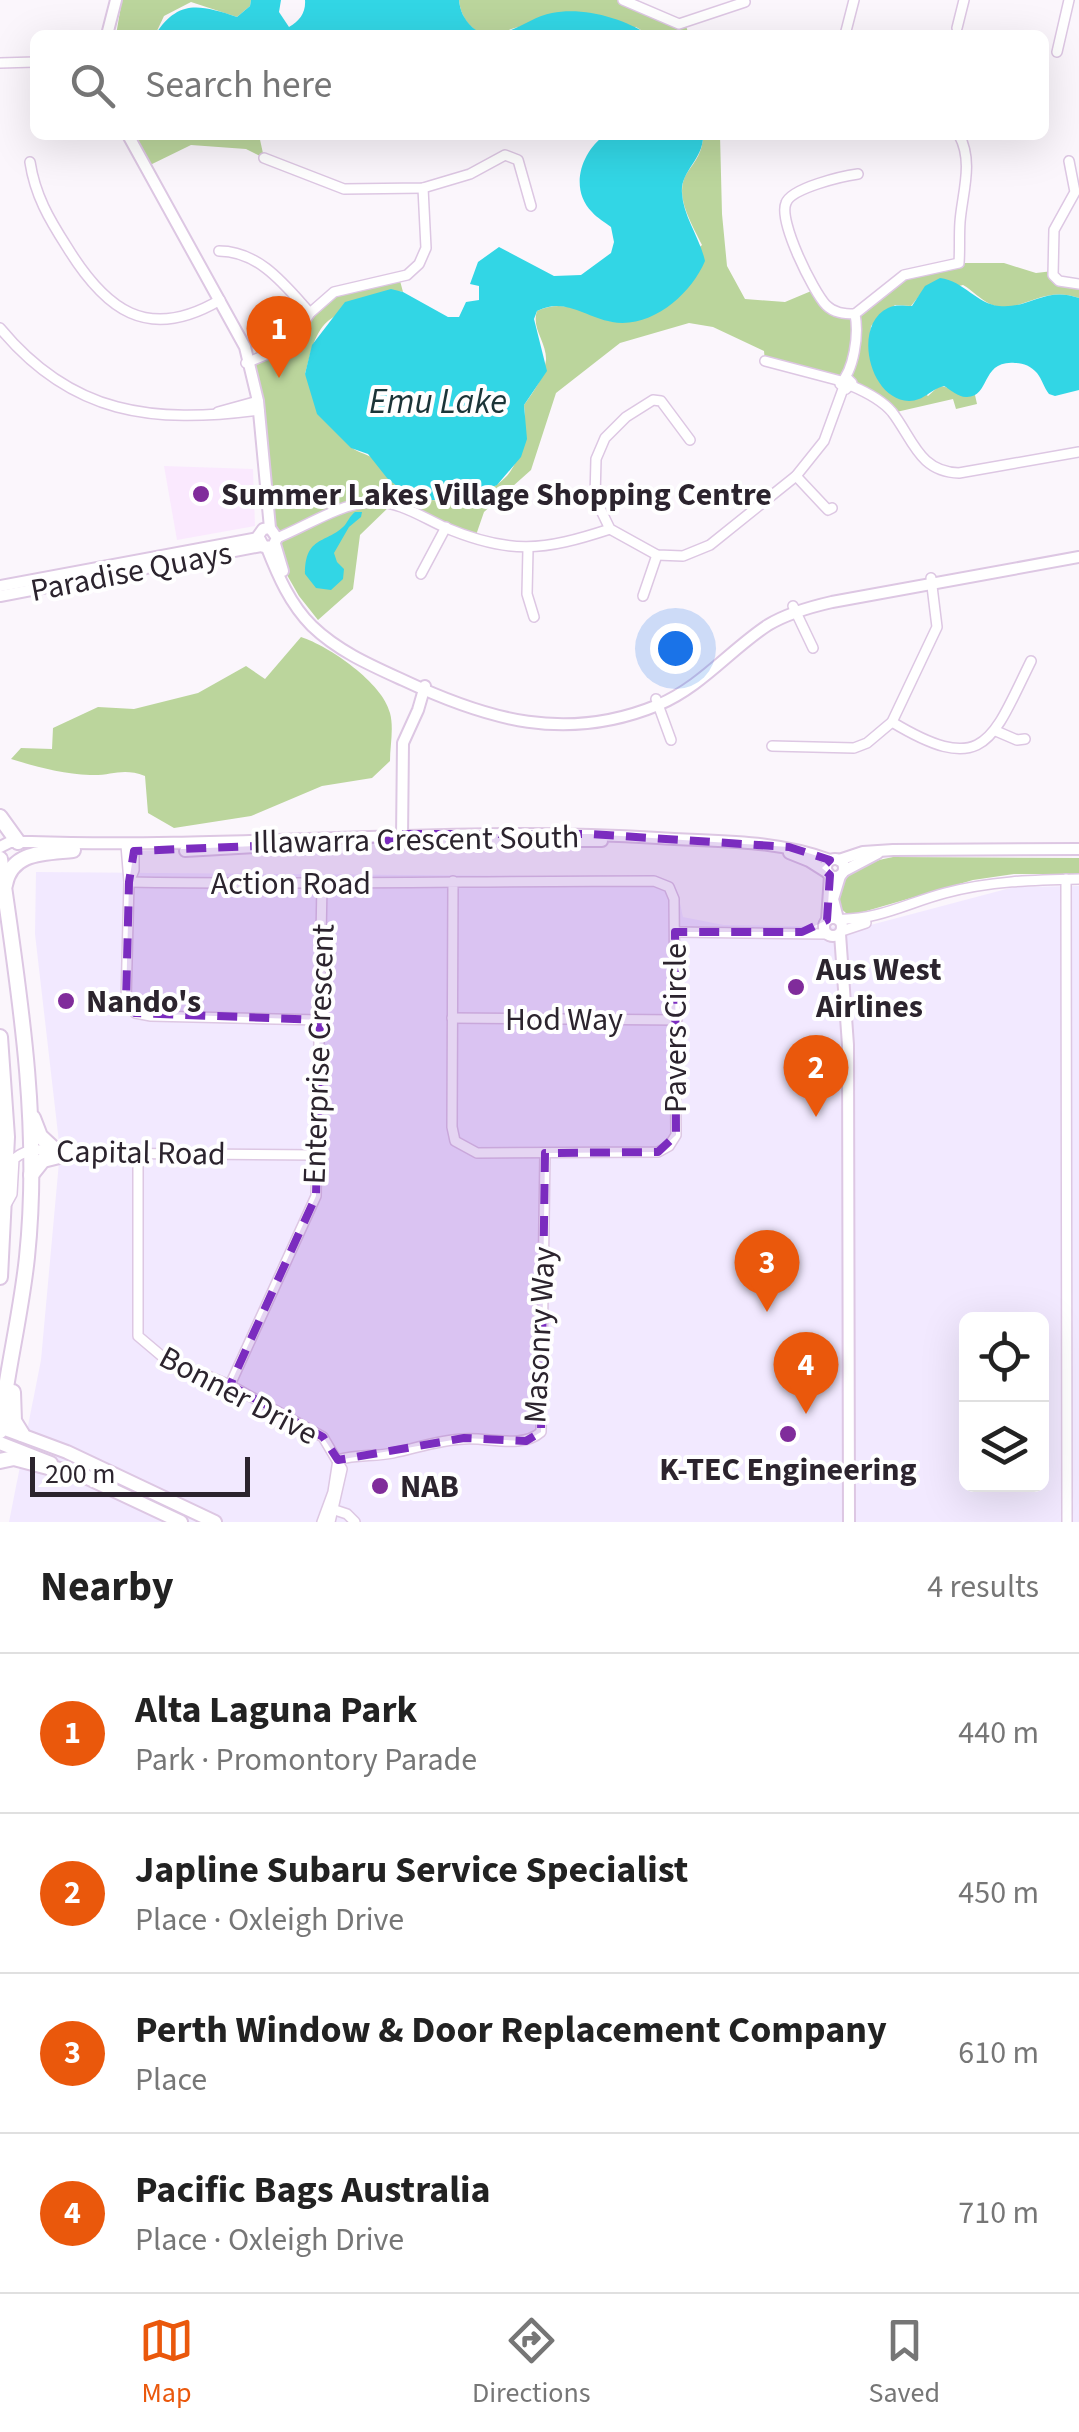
<!DOCTYPE html>
<meta charset="utf-8">
<style>
:root{--surface:#fff;--page:#f6f6f6;--text:#222;--muted:#767676;--line:#e0e0e0;--accent:#ea580c}
body{margin:0;font-family:"Source Sans 3",sans-serif;background:var(--page);color:var(--text)}
.controls{position:absolute;right:30px;bottom:30px;display:grid;overflow:hidden;border-radius:15px;box-shadow:0 10px 40px #0002}
.controls button{width:90px;height:90px;display:grid;place-items:center;padding:0;border:0;border-bottom:2px solid var(--line);background:var(--surface);color:var(--text);font:50px sans-serif}
.scale{position:absolute;left:30px;bottom:25px;width:220px;box-sizing:border-box;padding-left:10px;border:5px solid #2c242e;border-top:0;font-size:28px;line-height:35px;white-space:nowrap;color:#2c242e;-webkit-text-stroke:8px #fff;paint-order:stroke}
.you{position:absolute;left:675px;top:648px;width:35px;height:35px;margin:-25px;border:8px solid #fff;border-radius:50%;background:#1a73e8;box-shadow:0 0 0 15px #1a73e833}
.badge{display:grid;place-items:center;width:65px;height:65px;border-radius:50%;background:var(--accent);color:#fff;font-size:32px;font-weight:700}
.pin{position:absolute;translate:-50% -82px;filter:drop-shadow(0 2px 5px #0008)}
.pin::after{content:'';position:absolute;top:52px;width:35px;height:30px;background:inherit;clip-path:polygon(0 0,100% 0,50% 100%)}
.list{margin:0;padding:0;list-style:none}
h2{display:flex;justify-content:space-between;align-items:center;height:130px;margin:0;padding:0 40px;font-size:42px}
h2 small{font-size:32px;font-weight:400;color:var(--muted)}
.list li{display:grid;grid-template-columns:65px 1fr auto;gap:30px;align-items:center;box-sizing:border-box;height:160px;padding:0 40px;border-top:2px solid var(--line)}
.list b{display:block;font-size:38px;white-space:nowrap}
.list p{margin:0;font-size:32px;white-space:nowrap;color:var(--muted)}
.list em{font-size:32px;font-style:normal;color:var(--muted)}
.icon{flex:none;width:55px;height:55px;fill:none;stroke:currentColor;stroke-width:2;stroke-linecap:round;stroke-linejoin:round}
.map{position:relative;flex:none;width:1079px;height:1522px;overflow:hidden}
.search{position:absolute;background:var(--surface);box-shadow:0 10px 40px #0002;left:30px;right:30px;top:30px;height:110px;display:flex;align-items:center;gap:25px;box-sizing:border-box;padding:0 35px;border-radius:15px;color:var(--muted);font-size:38px}
.sheet{height:770px;background:var(--surface)}
nav{display:flex;justify-content:space-around;align-items:center;box-sizing:border-box;height:140px;border-top:2px solid var(--line);background:var(--surface);font-size:28px;color:var(--muted)}
nav a{display:grid;justify-items:center;gap:5px}
nav .on{color:var(--accent)}
.map>svg:first-child{display:block}
.built{fill:#fae9fe}
.industrial{fill:#f2e9ff;fill-rule:evenodd}
.green{fill:#bbd59c}
.water{fill:#32d6e5}
.lines{fill:none;stroke-linecap:round;stroke-linejoin:round}
.minor-casing{stroke:#ddc7e3;stroke-width:12}
.tertiary-casing{stroke:#ddc7e3;stroke-width:14}
.secondary-casing{stroke:#ddc7e3;stroke-width:16}
.primary-casing{stroke:#ddc7e3;stroke-width:18}
.minor{stroke:#fff;stroke-width:9}
.tertiary{stroke:#fff;stroke-width:10}
.secondary{stroke:#fff;stroke-width:12}
.primary{stroke:#fff;stroke-width:14}
.marked{fill:#7b2cbf;fill-opacity:0.2;stroke:#7b2cbf;stroke-width:8;stroke-dasharray:20 12;stroke-linejoin:round}
.poi-dot{fill:#802c9b;stroke:#fff;stroke-width:4}
.labels{text-anchor:middle;stroke-width:8;stroke-linejoin:round;paint-order:stroke}
.poi-label{font-size:32px;font-weight:bold;fill:#2c242e;stroke:#fff;text-anchor:start}
.street-label{font-size:32px;fill:#2c242e;stroke:#fff}
.water-label{font-size:35px;font-style:italic;fill:#1c3538;stroke:#fff}
</style>
<div class="map">
<svg width="1079" height="1522" viewBox="0 0 1079 1522">
<rect width="100%" height="100%" fill="#fbf6fc"/>
<path class="built" d="M164,466L253,469L255,526L177,540Z"/>
<path class="industrial" d="M36,872L656,877L678,894L683,917L724,925L863,927L1014,887L1079,886V1522H9L41,1360L60,1151L35,934ZM966,1320H1042V1484H966Z"/>
<g class="green">
<path d="M122,0H251L250,6L237,17L191,2L164,16L155,35H116Z"/>
<path d="M459,0H623L685,23L689,35H649L636,27C600,27 561,23 525,26C509,27 495,40 479,32C467,26 460,13 459,0Z"/>
<path d="M128,135H259L264,158L246,149L191,145L146,167Z"/>
<path d="M703,135H720L722,214L727,266L745,299L785,302L816,289L828,308L855,314L890,283L959,263H1004L1036,273L1053,271V275L1079,284V298C1040,284 1019,317 990,304C981,300 972,290 963,285L919,296L911,306L895,305L871,326L869,351L928,396L939,386C953,386 960,399 975,395L977,404L956,409L953,399L892,413L860,389L765,361L764,351L713,327L689,323L620,343L556,393L531,470L484,512L475,538L393,503L360,535L353,589L318,620L299,596L283,568L273,530L250,362L282,351L310,313L334,292L399,277L403,292C387,288 342,310 328,321C313,334 310,357 305,374C315,390 339,438 351,447C359,454 369,453 377,462C386,473 391,483 403,491C432,509 489,501 510,472C523,454 527,426 524,405C534,391 544,378 546,360C547,343 531,328 537,311C563,298 588,313 613,322L702,245C692,224 673,195 687,173C696,160 703,152 703,135Z"/>
<path d="M301,637C329,646 383,683 390,713C394,728 390,746 390,761L372,778L322,786L251,816L174,828L148,813L145,776C122,767 112,776 90,775C63,774 37,767 11,759L21,748L52,749L53,728L98,707L134,709L198,693L246,666L265,679Z"/>
<path d="M893,857L1079,858V874H1014L973,880L856,914L846,913L839,907C834,873 866,862 893,857Z"/>
</g>
<g class="water">
<path d="M251,0H281L279,12L289,27C300,21 306,12 305,0H459C460,11 464,19 472,27C498,49 526,17 552,13C584,7 622,18 649,35H155C178,0 198,4 237,17L250,6Z"/>
<path d="M605,135H703C704,159 680,171 682,193C683,216 700,238 705,261C691,294 652,329 612,322C584,317 565,297 537,311L534,319L547,371L524,405L527,439L521,457L497,485L474,495L445,500H422L404,492L387,478L368,454L351,448L317,414L305,374L312,345L345,302L391,289L403,292L448,317H459L466,302L479,300V286L470,284L478,262L499,247L554,276L581,275L611,253L614,242L611,227C605,222 597,218 592,212C569,189 581,152 605,135Z"/>
<path d="M940,278C964,281 977,304 999,306C1031,309 1044,286 1079,298V390L1055,396L1049,394C1044,388 1042,379 1037,373C1031,366 1023,363 1015,363C980,360 991,398 966,397C958,397 951,390 944,386C931,389 924,401 909,401C869,400 852,325 888,308C896,304 903,306 912,306L925,286Z"/>
<path d="M355,512H362L361,517L349,527L334,553L337,562L344,569L343,579L331,590L316,588L305,574C305,535 327,544 345,525C348,521 350,516 355,512Z"/>
</g>
<g class="lines">
<defs>
<g id="minor">
<path d="M623,0L679,24L745,2"/>
<path d="M957,28L964,0"/>
<path d="M845,35L854,0"/>
<path d="M1057,52L1069,0"/>
<path d="M0,63L35,62"/>
<path d="M264,158L344,189L423,188L470,174L505,155L518,160L531,206"/>
<path d="M1069,161L1075,192L1054,230L1053,275L1059,281L1079,284"/>
<path d="M30,162C35,195 49,219 67,247C105,309 147,343 220,300"/>
<path d="M219,251C259,251 285,285 310,313"/>
<path d="M855,314C844,314 834,313 826,305C813,291 778,221 786,203C791,188 843,176 858,174"/>
<path d="M0,328C72,415 153,424 259,410"/>
<path d="M765,361L841,381"/>
<path d="M246,363L290,345L310,313L334,292L407,275L419,264L426,248L423,188"/>
<path d="M847,378L852,383L846,389L840,384C854,370 859,335 855,314L904,275L959,263C960,249 959,236 960,222C962,194 974,162 959,135"/>
<path d="M852,386C866,392 882,400 892,412C913,439 919,472 959,473L1079,452"/>
<path d="M218,412L258,401"/>
<path d="M690,440L661,401L653,400L626,417L605,438L596,459L595,498L610,529L657,555L683,556L710,545L796,476L824,441L843,389"/>
<path d="M796,476L828,510L832,508"/>
<path d="M277,538C307,526 339,504 371,502C399,501 420,516 444,527C510,555 543,551 610,529"/>
<path d="M528,549L527,594L534,617"/>
<path d="M421,574L446,527"/>
<path d="M643,596L657,555"/>
<path d="M793,606L813,648"/>
<path d="M656,699L671,740"/>
<path d="M892,722C985,778 992,740 1031,661"/>
<path d="M996,731L1017,740L1025,739"/>
<path d="M772,746L854,748L867,743L892,722L937,627L931,578"/>
<path d="M126,845L129,882L126,1001L135,1013L151,1016L320,1020"/>
<path d="M1066,879L1067,1522"/>
<path d="M130,880L134,870V845"/>
<path d="M129,882C304,885 479,881 654,881L669,887L674,899L676,1135L669,1146L658,1152L477,1153L455,1141L452,1127L453,881"/>
<path d="M838,919C876,921 910,902 945,893C990,881 1033,880 1079,879"/>
<path d="M842,931L866,923"/>
<path d="M675,932L827,934"/>
<path d="M452,1018L677,1020"/>
<path d="M138,1152V1336L164,1358L230,1385L323,1437L342,1469L330,1522"/>
<path d="M7,1203L12,1194L14,1159C28,1146 54,1149 71,1153L318,1155"/>
<path d="M230,1385L316,1196L322,885"/>
<path d="M338,1460C356,1454 374,1457 393,1453C417,1448 439,1440 464,1439C488,1437 522,1449 541,1432L545,1153"/>
<path d="M332,1509L347,1514L355,1522"/>
<path d="M322,1522L333,1492L338,1460"/>
</g>
<g id="tertiary">
<path d="M107,35L116,0"/>
<path d="M128,135L245,347L258,401L270,528L277,538L273,546L264,547L258,536L263,529L270,528"/>
<path d="M275,544L283,571"/>
<path d="M267,548C278,576 290,604 312,626C338,651 370,665 403,680C488,720 566,743 658,705C701,687 730,650 768,625C788,613 810,607 832,602L1079,557"/>
<path d="M0,586L258,538"/>
<path d="M0,596L261,546"/>
<path d="M402,839L403,743L418,710L425,686"/>
<path d="M409,841H602"/>
<path d="M0,847L10,842H31C240,849 448,825 658,838C715,842 776,839 830,860"/>
<path d="M185,851L292,845"/>
<path d="M789,853L809,861L828,873"/>
<circle cx="835" cy="868" r="9"/>
<path d="M839,860L863,852L893,850L1079,849"/>
<path d="M844,871L878,853"/>
<circle cx="833" cy="927" r="9"/>
<path d="M838,919L833,899L840,876"/>
<path d="M827,920L830,875"/>
<path d="M840,934L848,1045L849,1522"/>
</g>
<g id="secondary">
<path d="M0,1427L67,1452L215,1522"/>
<path d="M0,1443L51,1463"/>
<path d="M79,1474L181,1522"/>
</g>
<g id="primary">
<path d="M0,817L18,842"/>
<path d="M0,859C19,991 41,1123 27,1257C21,1315 6,1373 0,1431"/>
<path d="M5,885C11,851 45,853 73,850"/>
<path d="M0,1037L7,1137L0,1277"/>
<path d="M33,1118L40,1136L55,1150"/>
<path d="M31,1175L43,1160L71,1153"/>
<path d="M13,1392L14,1421L22,1434"/>
<path d="M0,1461L14,1458L86,1477"/>
</g>
</defs>
<use href="#minor" class="minor-casing"/>
<use href="#tertiary" class="tertiary-casing"/>
<use href="#secondary" class="secondary-casing"/>
<use href="#primary" class="primary-casing"/>
<use href="#minor" class="minor"/>
<use href="#tertiary" class="tertiary"/>
<use href="#secondary" class="secondary"/>
<use href="#primary" class="primary"/>
</g>
<path class="marked" d="M402,834H590L789,847L830,860L822,868L830,875L827,920L802,932H675L676,1135L658,1152L545,1153L541,1432L526,1441L464,1438L338,1460L323,1437L230,1385L316,1196L320,1020L135,1013L126,1001L129,882L134,851L402,840Z"/>
<g class="poi-dot">
<circle cx="201" cy="494" r="10"/>
<circle cx="796" cy="987" r="10"/>
<circle cx="66" cy="1001" r="10"/>
<circle cx="788" cy="1434" r="10"/>
<circle cx="380" cy="1486" r="10"/>
</g>
<g class="labels">
<g class="poi-label">
<text x="221" y="505">Summer Lakes Village Shopping Centre</text>
<text x="816" y="980">Aus West<tspan x="816" dy="37">Airlines</tspan></text>
<text x="86" y="1012">Nando's</text>
<text x="788" y="1480" text-anchor="middle">K-TEC Engineering</text>
<text x="400" y="1497">NAB</text>
</g>
<g class="street-label">
<text transform="translate(131 571) rotate(-11)" y="11">Paradise Quays</text>
<text transform="translate(416 839) rotate(-1)" y="11">Illawarra Crescent South</text>
<text x="291" y="894">Action Road</text>
<text x="564" y="1030">Hod Way</text>
<text transform="translate(675 1028) rotate(-90)" y="11">Pavers Circle</text>
<text transform="translate(318 1054) rotate(-88)" y="11">Enterprise Crescent</text>
<text transform="translate(141 1152) rotate(1)" y="11">Capital Road</text>
<text transform="translate(539 1335) rotate(-87)" y="11">Masonry Way</text>
<text transform="translate(239 1395) rotate(28)" y="11">Bonner Drive</text>
</g>
<g class="water-label">
<text x="438" y="413">Emu Lake</text>
</g>
</g>
</svg>
<div class="controls">
<button><svg class="icon" aria-label="locate" viewBox="0 0 24 24"><circle cx="12" cy="12" r="6"/><path d="M12 2v4M12 18v4M2 12h4M18 12h4"/></svg></button>
<button><svg class="icon" aria-label="layers" viewBox="0 0 24 24"><path d="M12 4l9 5-9 5-9-5zM3 14l9 5 9-5"/></svg></button>
</div>
<div class="scale">200 m</div>
<div class="you"></div>
<div class="pin badge" style="left:279px;top:378px">1</div>
<div class="pin badge" style="left:816px;top:1117px">2</div>
<div class="pin badge" style="left:767px;top:1312px">3</div>
<div class="pin badge" style="left:806px;top:1414px">4</div>
<div class="search"><svg class="icon" aria-label="search" viewBox="0 0 24 24"><circle cx="10" cy="10" r="6"/><path d="M15 15l6 6"/></svg>Search here</div>
</div>
<section class="sheet">
<h2>Nearby<small>4 results</small></h2>
<ul class="list">
<li><span class="badge">1</span><div><b>Alta Laguna Park</b><p>Park · Promontory Parade</p></div><em>440 m</em></li>
<li><span class="badge">2</span><div><b>Japline Subaru Service Specialist</b><p>Place · Oxleigh Drive</p></div><em>450 m</em></li>
<li><span class="badge">3</span><div><b>Perth Window &amp; Door Replacement Company</b><p>Place</p></div><em>610 m</em></li>
<li><span class="badge">4</span><div><b>Pacific Bags Australia</b><p>Place · Oxleigh Drive</p></div><em>710 m</em></li>
</ul>
</section>
<nav>
<a class="on"><svg class="icon" aria-label="map" viewBox="0 0 24 24"><path d="M3 6l6-2 6 2 6-2v14l-6 2-6-2-6 2zM9 4v14M15 6v14"/></svg>Map</a>
<a><svg class="icon" aria-label="directions" viewBox="0 0 24 24"><path d="M12 3l9 9-9 9-9-9zM9 14v-3h6M13 9l2 2-2 2"/></svg>Directions</a>
<a><svg class="icon" aria-label="saved" viewBox="0 0 24 24"><path d="M7 4h10v16l-5-4-5 4z"/></svg>Saved</a>
</nav>
